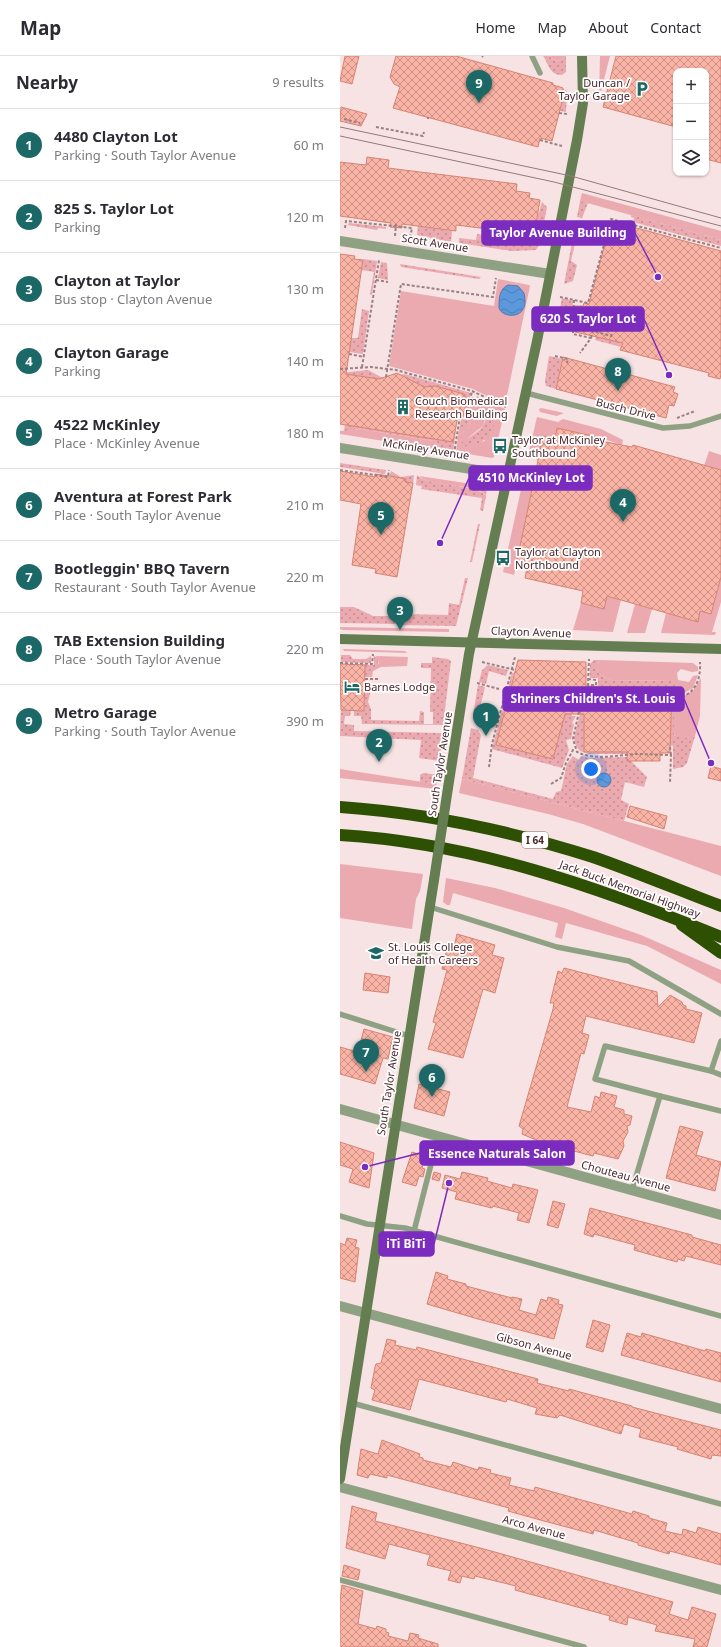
<!DOCTYPE html>
<meta charset="utf-8">
<style>
:root{--surface:#fff;--page:#f2f2f3;--text:#2b2b33;--muted:#7c7c81;--line:#e1e1e2;--accent:#1b6866}
body{margin:0;font-family:"Noto Sans",sans-serif;background:var(--page);color:var(--text)}
.controls{position:absolute;right:12px;top:12px;display:grid;overflow:hidden;border-radius:8px;box-shadow:0 1px 3px #0004}
.controls button{width:36px;height:36px;display:grid;place-items:center;padding:0;border:0;border-bottom:1px solid var(--line);background:var(--surface);color:var(--text);font:20px sans-serif}
.you{position:absolute;left:251px;top:713px;width:14px;height:14px;margin:-10px;border:3px solid #fff;border-radius:50%;background:#1a73e8;box-shadow:0 0 0 6px #1a73e833}
.badge{display:grid;place-items:center;width:26px;height:26px;border-radius:50%;background:var(--accent);color:#fff;font-size:13px;font-weight:700}
.pin{position:absolute;translate:-50% -33px;filter:drop-shadow(0 1px 2px #0008)}
.pin::after{content:'';position:absolute;top:21px;width:14px;height:12px;background:inherit;clip-path:polygon(0 0,100% 0,50% 100%)}
.list{margin:0;padding:0;list-style:none}
h2{display:flex;justify-content:space-between;align-items:center;height:52px;margin:0;padding:0 16px;font-size:17px}
h2 small{font-size:13px;font-weight:400;color:var(--muted)}
.list li{display:grid;grid-template-columns:26px 1fr auto;gap:12px;align-items:center;box-sizing:border-box;height:72px;padding:0 16px;border-top:1px solid var(--line)}
.list b{display:block;font-size:15px;white-space:nowrap}
.list p{margin:0;font-size:13px;white-space:nowrap;color:var(--muted)}
.list em{font-size:13px;font-style:normal;color:var(--muted)}
.icon{flex:none;width:22px;height:22px;fill:none;stroke:currentColor;stroke-width:2;stroke-linecap:round;stroke-linejoin:round}
.map{position:relative;flex:none;width:381px;height:1591px;overflow:hidden}
header{display:flex;align-items:center;gap:24px;box-sizing:border-box;height:56px;padding:0 20px;background:var(--surface);border-bottom:1px solid var(--line)}
header strong{font-size:19px}
nav{display:flex;gap:22px;margin-inline-start:auto;font-size:14px}
main{display:flex}
aside{flex:1;background:var(--surface)}
.map>svg:first-child{display:block}
.grass{fill:#eba9b0}
.garden{fill:url(#garden-dots)}
.water{fill:url(#water-waves);stroke:#5777a7}
.building{fill:url(#building-cross-hatch);stroke:#d78372}
.lines{fill:none;stroke-linecap:round;stroke-linejoin:round}
.path{stroke:#9b7f81;stroke-width:2;stroke-dasharray:3 2;stroke-linecap:butt}
.lane{stroke:#8fa183;stroke-width:5.5}
.street{stroke:#8fa183;stroke-width:10}
.secondary{stroke:#657e51;stroke-width:10}
.highway{stroke:#2d5002;stroke-width:12}
.tram{stroke:#95787b;stroke-width:1}
.secondary-bridge{stroke:#657e51;stroke-width:10}
.labels{text-anchor:middle;stroke-width:3.5;stroke-linejoin:round;paint-order:stroke}
.shield{fill:#fff;stroke:#81686b;stroke-width:1}
.shield-label{font-size:10px;font-weight:bold;fill:#4b282c}
.poi-label{font-size:11px;fill:#4b282c;stroke:#fff;text-anchor:start}
.street-label{font-size:11px;fill:#4b282c;stroke:#fff}
.leader{fill:none;stroke:#7b2cbf;stroke-width:1.5}
.callout-dot{fill:#7b2cbf;stroke:#fff;stroke-width:1.5}
.callout{fill:#7b2cbf;stroke:#7b2cbf;stroke-width:1.5}
.callout-label{font-size:12px;text-anchor:middle;font-weight:bold;fill:#fff}
</style>
<header>
<strong>Map</strong>
<nav><a>Home</a><a>Map</a><a>About</a><a>Contact</a></nav>
</header>
<main>
<aside>
<h2>Nearby<small>9 results</small></h2>
<ul class="list">
<li><span class="badge">1</span><div><b>4480 Clayton Lot</b><p>Parking · South Taylor Avenue</p></div><em>60 m</em></li>
<li><span class="badge">2</span><div><b>825 S. Taylor Lot</b><p>Parking</p></div><em>120 m</em></li>
<li><span class="badge">3</span><div><b>Clayton at Taylor</b><p>Bus stop · Clayton Avenue</p></div><em>130 m</em></li>
<li><span class="badge">4</span><div><b>Clayton Garage</b><p>Parking</p></div><em>140 m</em></li>
<li><span class="badge">5</span><div><b>4522 McKinley</b><p>Place · McKinley Avenue</p></div><em>180 m</em></li>
<li><span class="badge">6</span><div><b>Aventura at Forest Park</b><p>Place · South Taylor Avenue</p></div><em>210 m</em></li>
<li><span class="badge">7</span><div><b>Bootleggin' BBQ Tavern</b><p>Restaurant · South Taylor Avenue</p></div><em>220 m</em></li>
<li><span class="badge">8</span><div><b>TAB Extension Building</b><p>Place · South Taylor Avenue</p></div><em>220 m</em></li>
<li><span class="badge">9</span><div><b>Metro Garage</b><p>Parking · South Taylor Avenue</p></div><em>390 m</em></li>
</ul>
</aside>
<div class="map">
<svg width="381" height="1591" viewBox="0 0 381 1591">
<defs>
<pattern id="garden-dots" width="8" height="8" patternUnits="userSpaceOnUse"><rect width="8" height="8" fill="#eba9b0"/><path d="M2 2h.1M6 6h.1" fill="none" stroke="#c08a8f" stroke-width="1.8" stroke-linecap="round"/></pattern>
<pattern id="water-waves" width="16" height="10" patternUnits="userSpaceOnUse"><rect width="16" height="10" fill="#5c99dc"/><path d="M0 5q4-4 8 0t8 0" fill="none" stroke="#4e7db3"/></pattern>
<pattern id="building-cross-hatch" width="8" height="8" patternUnits="userSpaceOnUse"><rect width="8" height="8" fill="#fab4a5"/><path d="M0 0l8 8M0 8l8-8" fill="none" stroke="#cc9287"/></pattern>
</defs>
<rect width="100%" height="100%" fill="#f7e3e4"/>
<g class="grass">
<path d="M208,0H226V1L217,5Z"/>
<path d="M260,0H270L259,43Z"/>
<path d="M242,137L381,175V184L240,145Z"/>
<path d="M158,223L189,229L190,230L165,349L133,333L49,310L61,235L154,250Z"/>
<path d="M145,343L165,353L154,401L152,402L116,396L118,380L129,371L132,355L136,350H141C145,356 146,363 143,370L128,382L121,391L145,385L148,348Z"/>
<path d="M201,352L224,357L217,360L200,356L199,353Z"/>
<path d="M197,361L218,366L223,363L261,373L283,384L282,389L261,382L217,372L215,383L204,380L198,405L189,395Z"/>
<path d="M20,373L94,385L107,395L0,378V375Z"/>
<path d="M369,395L381,399V414L364,410Z"/>
<path d="M79,420L145,430L147,432L146,440C138,426 92,433 79,420Z"/>
<path d="M194,424L174,519L163,516L182,429Z"/>
<path d="M381,521V546L372,576H376L375,579L321,577L326,557L358,565L360,555L371,558Z"/>
<path d="M267,540L281,544L273,576L233,574L241,547L264,553Z"/>
<path d="M295,548L312,553L305,577H287Z"/>
<path d="M0,571L109,573V576L3,574L0,573Z"/>
<path d="M3,593L65,595L67,597L4,595Z"/>
<path d="M36,600L68,601L67,610L41,611L33,615L32,621H29L31,614L39,607Z"/>
<path d="M260,604L353,607L358,611V615L352,616L341,613L337,617L338,624L349,626L353,620L358,619L353,632L339,640L340,636L331,625L272,624L262,620L257,614V608Z"/>
<path d="M361,622L360,660L355,680C348,683 336,684 333,676L334,654L336,646L338,643L353,635Z"/>
<path d="M0,713L89,727L97,725L96,733L0,722Z"/>
<path d="M122,723L381,790V820L243,768L208,758L119,737Z"/>
<path d="M0,808L83,818L80,835L76,843L72,873L0,862Z"/>
<path d="M106,822L155,832L224,852L301,879L381,914V928L307,890L226,867L222,883L215,881L218,867L113,837L110,849H107L103,846Z"/>
</g>
<g class="garden">
<path d="M203,0H208L217,5L226,1V16L222,19C209,19 209,8 203,0Z"/>
<path d="M218,29L227,35L226,56L220,55L223,43L220,42L223,32L218,30Z"/>
<path d="M240,145L248,147L242,162L237,161Z"/>
<path d="M202,146L207,151L200,187L196,194L172,195L119,187V182L136,184L137,178L174,183L175,177H180L181,172L195,170Z"/>
<path d="M291,159L381,184V190L293,166L294,162L291,161Z"/>
<path d="M9,167L46,171V173L38,172L37,174L8,169Z"/>
<path d="M78,170L112,175L111,186L77,179Z"/>
<path d="M235,172L238,174L231,205L237,209L233,225L224,228Z"/>
<path d="M23,203L37,205L32,239L30,238L34,216L22,214Z"/>
<path d="M41,206L47,207L48,224L38,222Z"/>
<path d="M60,208L141,221L139,223L61,211Z"/>
<path d="M222,242L233,245V262L223,264L218,262Z"/>
<path d="M22,253L29,255L23,298L9,296L11,282H18Z"/>
<path d="M256,281H284L281,291L255,284Z"/>
<path d="M209,300L222,303L216,333L206,330L205,325Z"/>
<path d="M28,314L43,322L39,323L0,317Z"/>
<path d="M65,318L131,337L125,361H123L127,343L123,338L95,330L84,331L61,319Z"/>
<path d="M137,340C154,348 156,362 152,379L138,388L122,391L119,390L121,387C133,378 155,370 141,350H136L132,355L129,371L118,380L121,363L127,364L132,341L136,342Z"/>
<path d="M118,360L113,396L107,395L94,385L20,373L4,375L5,368L113,386Z"/>
<path d="M0,407L46,414L45,418L0,411Z"/>
<path d="M51,415L61,421L74,419L73,427L65,426L66,423L50,420Z"/>
<path d="M77,419C79,421 82,423 85,424C97,429 140,430 146,440L143,455L140,454L142,442L81,433L82,430L76,429Z"/>
<path d="M138,468H140L132,506H130Z"/>
<path d="M125,522H128L116,570L61,569V558L108,559L109,547L119,549Z"/>
<path d="M0,551H14L33,560H58V568L0,567Z"/>
<path d="M1,599H10L13,603H26L31,600V607L1,606Z"/>
<path d="M34,600L38,602V610L31,614L29,621H25V609H34Z"/>
<path d="M92,601L108,603L111,605L103,669L22,668L21,660H14V655H24L25,625L28,626L30,638L28,646L31,653V664L79,665L80,655L84,656V668H93V656H90L91,612H81V607H92Z"/>
<path d="M254,604H260L257,608V614L262,620L272,624L331,625L337,628L339,640L332,641V632L258,630V622H250V608Z"/>
<path d="M148,609L168,614L166,620L149,615L146,628L139,626L142,614Z"/>
<path d="M172,617H174L156,689L213,703L225,658H232V660H236L232,667L234,668L231,683L226,684L229,694L222,712L152,693Z"/>
<path d="M138,629L145,631L139,655L145,657V662L133,659Z"/>
<path d="M332,643H338L334,654V679L346,682L355,680L347,707L343,711L333,713V690L330,689Z"/>
<path d="M1,654L11,655L10,660H5L4,668L14,669V675L102,677L100,705L79,702L81,684L0,680Z"/>
<path d="M241,654H244V695L288,696V698H249L240,695L236,690L234,682Z"/>
<path d="M131,672L138,674L141,679L133,722L213,743L216,736L221,735L227,708L233,700L239,704L241,700L251,702L287,701L307,721L304,731L285,726L281,744L289,748L284,765L122,723Z"/>
<path d="M83,717L98,719L97,725L89,727L80,726V719Z"/>
</g>
<g class="water">
<path d="M168,229L178,230L184,237C185,242 186,249 183,253C179,262 162,261 159,252C159,243 159,233 168,229Z"/>
<circle cx="264" cy="724" r="7"/>
</g>
<g class="building">
<path d="M5,0H19L12,28L0,25Z"/>
<path d="M56,0H116L213,27V29L223,32L220,42H223L212,85L200,82L198,91L53,52L60,31L54,28L50,21Z"/>
<path d="M276,0H381V107L366,103V15H336V71L263,51Z"/>
<path d="M1,51L27,58L21,70L0,65Z"/>
<path d="M27,101L49,104L48,112L177,128L176,135L190,137L189,142L200,144L196,168L193,171L181,172L180,177L116,169V175L62,168V172L50,171L51,167L0,160V106L26,109Z"/>
<path d="M271,165L381,195V318L380,323L368,320L369,317L280,294L283,287L235,276V250H243L244,247L249,248Z"/>
<path d="M0,198L15,200L14,203L23,204L6,318L39,323L57,317L84,331L95,330L124,338L127,343L123,361L118,359L113,386L0,368Z"/>
<path d="M223,301L335,331L333,336L338,338L334,350L329,349L326,362L216,333Z"/>
<path d="M217,372L261,382V385L292,391L293,389L381,414V521L371,558L360,555L358,566L267,540L264,553L241,547L243,535L185,522L187,512L176,509L194,424L203,380L215,383Z"/>
<path d="M0,415L35,421V418L50,420L66,423L65,426L73,427L57,521L35,517L36,513L12,509L21,448L0,444Z"/>
<path d="M178,604L246,606V630L332,632L330,697H320V705H287V696H244V658H225L213,703L156,689Z"/>
<path d="M0,608L25,609L24,655L1,654Z"/>
<path d="M371,710L381,713V725L368,722Z"/>
<path d="M290,750L327,760L324,773L287,761Z"/>
<path d="M117,878L155,889L152,899L164,902L155,937L143,933L123,1002L88,993L96,967L93,966L107,914L102,913L108,889L114,891Z"/>
<path d="M224,912L317,936L318,951L330,939L342,946L343,949L346,950V953L362,957L354,987L246,960L242,977L249,979L244,998L241,997L227,1051L251,1056L255,1040L260,1042L261,1036L277,1040L274,1051L284,1054V1058L292,1060L290,1069L287,1070L288,1076L283,1085L284,1090L278,1103L254,1097L253,1100L203,1087L182,1078L183,1073L179,1070L213,953L214,947H210L218,915L222,917Z"/>
<path d="M25,917L50,921L48,937L23,934Z"/>
<path d="M24,973L53,981L48,1003L43,1002L35,1028L0,1018V991L18,996Z"/>
<path d="M79,1028L110,1036L104,1060L74,1052Z"/>
<path d="M340,1070L363,1076L356,1099L381,1106L375,1135L326,1122Z"/>
<path d="M0,1086L34,1097L29,1132L9,1126L13,1113L0,1109Z"/>
<path d="M72,1096L85,1100L82,1112L85,1113L83,1121L79,1120L76,1130L62,1126Z"/>
<path d="M94,1116L101,1118L99,1125L92,1123Z"/>
<path d="M122,1116L148,1122L147,1125L172,1132L173,1128L198,1134L189,1167L177,1164L179,1157L153,1150L152,1152L115,1143L117,1136L102,1132L105,1119L120,1123Z"/>
<path d="M213,1145L225,1148L218,1172L207,1169Z"/>
<path d="M250,1152L352,1179V1181L381,1189V1209L346,1200L344,1205L338,1203L337,1206L294,1194L295,1189L254,1178L253,1181L244,1178Z"/>
<path d="M7,1182L17,1184L15,1191L19,1192L15,1226L0,1222V1187L5,1189Z"/>
<path d="M96,1216L108,1220L107,1223L126,1228V1230L172,1242V1241L182,1243L179,1254L196,1259L201,1243L207,1245L208,1241L219,1244L218,1248L223,1249L214,1283L138,1263L87,1248Z"/>
<path d="M253,1264L270,1269L263,1296L246,1291Z"/>
<path d="M287,1277L301,1281L302,1277L365,1295L366,1293L381,1297V1326L281,1299Z"/>
<path d="M47,1283L56,1285L55,1289L76,1294L77,1291L198,1323L197,1327L229,1335V1333L292,1350V1351L381,1374V1400L372,1399L371,1403L337,1393L338,1391L299,1381L301,1373L284,1368L281,1378L271,1375L220,1359L217,1362L195,1358L197,1352L167,1343L166,1346L79,1323L70,1354L32,1344L35,1334L31,1332L35,1311L36,1308L41,1307Z"/>
<path d="M42,1384L80,1398L79,1401L83,1402V1404L111,1411L113,1406L138,1414L139,1411L151,1414L150,1417L171,1422L169,1429L194,1435L195,1431L292,1458L293,1455L309,1460V1462L327,1467L325,1475L342,1479L343,1473L356,1477L358,1471L381,1478V1509L330,1495L329,1498L298,1489V1487L254,1474L253,1478L204,1465L168,1455L169,1452L47,1419V1422L30,1418L28,1422L17,1419L21,1393L38,1398Z"/>
<path d="M12,1450L37,1457L35,1465L144,1493L333,1546L329,1558L348,1564L352,1551L376,1558L367,1591H353L355,1583L315,1575L317,1569L288,1561L287,1569L269,1564L270,1560L175,1534L176,1530L135,1520L134,1523L122,1520L120,1527L108,1524L111,1515L87,1509L90,1499L49,1488L45,1503L6,1492Z"/>
<path d="M4,1509L20,1514L18,1524L2,1520Z"/>
<path d="M2,1529L23,1535L18,1568L36,1573L37,1570L46,1573V1576L49,1577L48,1580L68,1585L70,1577L79,1579L78,1582L98,1588V1591H0V1544Z"/>
</g>
<g class="lines">
<g class="path">
<path d="M142,1L143,0"/>
<path d="M219,57L227,58"/>
<path d="M4,63L20,67"/>
<path d="M88,63V61"/>
<path d="M36,71L83,80L84,76"/>
<path d="M200,84L222,90"/>
<path d="M5,172L6,165L72,172L70,182"/>
<path d="M55,180L56,168"/>
<path d="M36,224L48,226"/>
<path d="M220,241L248,247L271,163L381,192"/>
<path d="M234,244L233,278L251,282L240,297"/>
<path d="M216,273L237,265"/>
<path d="M251,282L253,275L271,280L272,278"/>
<path d="M9,298L24,301"/>
<path d="M215,300L228,303L227,307"/>
<path d="M22,311L39,204"/>
<path d="M0,313L31,311L56,314L132,335L166,351"/>
<path d="M46,321L61,228L153,241L156,222"/>
<path d="M120,362L126,363L132,335"/>
<path d="M337,362L355,355"/>
<path d="M114,398L120,360"/>
<path d="M0,414L48,421L49,414"/>
<path d="M59,570L60,541"/>
<path d="M142,606L175,614"/>
<path d="M0,607L32,608L33,598"/>
<path d="M25,623H39"/>
<path d="M248,623L256,624V629H248"/>
<path d="M137,627L159,633"/>
<path d="M248,630L249,603"/>
<path d="M332,642C354,642 361,625 360,606"/>
<path d="M240,651L233,683L237,696C256,705 277,699 297,698C308,698 320,699 331,699L330,727"/>
<path d="M330,691L331,699"/>
<path d="M149,711L152,688L175,601"/>
<path d="M211,728L221,722L226,707L234,692"/>
</g>
<g class="lane">
<path d="M192,0L200,17"/>
<path d="M186,337L323,372L350,370L381,360"/>
<path d="M90,851L217,891L289,905L381,958"/>
<path d="M0,958L69,980"/>
<path d="M371,1015L381,1019"/>
<path d="M320,1040L381,1055"/>
<path d="M292,1134L320,1040L255,1023L265,990L371,1015L381,985"/>
<path d="M0,1160L27,1168L65,1172L381,1260"/>
<path d="M74,1175L98,1081"/>
<path d="M12,1347L381,1448"/>
<path d="M0,1524L244,1591"/>
</g>
<g class="street">
<path d="M0,185L210,218"/>
<path d="M0,392L168,419"/>
<path d="M0,1053L381,1159"/>
<path d="M0,1250L381,1353"/>
<path d="M0,1431L381,1534"/>
</g>
<g class="secondary">
<path d="M0,583L381,593"/>
<path d="M108,732L129,598L197,285L237,84L243,47L242,0"/>
<path d="M0,1423L94,824"/>
</g>
<g class="highway">
<path d="M0,751C86,757 171,775 253,801C296,816 339,834 381,850"/>
<path d="M0,779C134,787 258,831 381,881"/>
<path d="M342,869L381,897"/>
</g>
<g class="tram">
<path d="M0,71L231,120L381,162"/>
<path d="M0,80L214,126L381,170"/>
</g>
<path class="secondary-bridge" d="M94,824L108,732"/>
</g>
<defs>
<symbol id="parking-bare" viewBox="-9 -9 18 18"><path d="M-3.5-5.5H1a3.5 3.5 0 0 1 0 7H-1V5.5H-3.5ZM-1-3.4V-.6H.8a1.4 1.4 0 0 0 0-2.8Z" fill="#1b6866" stroke="#fff" stroke-width="2.5" paint-order="stroke"/></symbol>
<symbol id="building-bare" viewBox="-9 -9 18 18"><path d="M-4-6H4V6H1V3H-1V6H-4ZM-2.5-4.3h1.7v1.8h-1.7ZM.8-4.3h1.7v1.8H.8ZM-2.5-1h1.7V.8h-1.7ZM.8-1h1.7V.8H.8Z" fill="#1b6866" stroke="#fff" stroke-width="2.5" paint-order="stroke"/></symbol>
<symbol id="bus-bare" viewBox="-9 -9 18 18"><path d="M-5-6H5V4H4V6H2V4H-2V6H-4V4H-5ZM-3.5-4V0h7V-4ZM-3.5 1.2v1.5H-2V1.2ZM2 1.2v1.5H3.5V1.2Z" fill="#1b6866" stroke="#fff" stroke-width="2.5" paint-order="stroke"/></symbol>
<symbol id="hotel-bare" viewBox="-9 -9 18 18"><path d="M-6-4.5h1.5V1H6V5H4.5V3h-9V5H-6ZM-4 0a1.8 1.8 0 1 1 3.6 0ZM.5 0V-2.5h3Q6-2.5 6 0Z" fill="#1b6866" stroke="#fff" stroke-width="2.5" paint-order="stroke"/></symbol>
<symbol id="university-bare" viewBox="-9 -9 18 18"><path d="M0-5L7-2L0 1L-7-2ZM-4 1L0 2.5L4 1V4Q0 6-4 4Z" fill="#1b6866" stroke="#fff" stroke-width="2.5" paint-order="stroke"/></symbol>
</defs>
<g fill-rule="evenodd">
<use href="#parking-bare" x="291" y="22" width="22" height="22"/>
<use href="#building-bare" x="52" y="340" width="22" height="22"/>
<use href="#bus-bare" x="149" y="379" width="22" height="22"/>
<use href="#bus-bare" x="152" y="491" width="22" height="22"/>
<use href="#hotel-bare" x="1" y="620" width="22" height="22"/>
<use href="#university-bare" x="25" y="886" width="22" height="22"/>
</g>
<g class="labels">
<rect class="shield" x="182" y="776" width="26" height="16" rx="3"/>
<g class="shield-label">
<text x="195" y="788">I 64</text>
</g>
<g class="poi-label">
<text x="290" y="31" text-anchor="end">Duncan /<tspan x="290" dy="13">Taylor Garage</tspan></text>
<text x="75" y="349">Couch Biomedical<tspan x="75" dy="13">Research Building</tspan></text>
<text x="172" y="388">Taylor at McKinley<tspan x="172" dy="13">Southbound</tspan></text>
<text x="175" y="500">Taylor at Clayton<tspan x="175" dy="13">Northbound</tspan></text>
<text x="24" y="635">Barnes Lodge</text>
<text x="48" y="895">St. Louis College<tspan x="48" dy="13">of Health Careers</tspan></text>
</g>
<g class="street-label">
<text transform="translate(95 187) rotate(9)" y="4">Scott Avenue</text>
<text transform="translate(286 353) rotate(14)" y="4">Busch Drive</text>
<text transform="translate(86 393) rotate(9)" y="4">McKinley Avenue</text>
<text transform="translate(191 576) rotate(2)" y="4">Clayton Avenue</text>
<text transform="translate(100 708) rotate(-81)" y="4">South Taylor Avenue</text>
<text transform="translate(290 833) rotate(20)" y="4">Jack Buck Memorial Highway</text>
<text transform="translate(49 1027) rotate(-81)" y="4">South Taylor Avenue</text>
<text transform="translate(286 1120) rotate(15)" y="4">Chouteau Avenue</text>
<text transform="translate(194 1290) rotate(15)" y="4">Gibson Avenue</text>
<text transform="translate(194 1471) rotate(15)" y="4">Arco Avenue</text>
</g>
</g>
<path class="leader" d="M318 221L295 177M329 319L304 263M100 487L129 422M371 707L344 643M25 1111L80 1097M109 1127L94 1188"/>
<g class="callout-dot">
<circle cx="318" cy="221" r="4"/>
<circle cx="329" cy="319" r="4"/>
<circle cx="100" cy="487" r="4"/>
<circle cx="371" cy="707" r="4"/>
<circle cx="25" cy="1111" r="4"/>
<circle cx="109" cy="1127" r="4"/>
</g>
<g class="callout">
<rect x="142" y="165" width="153" height="24" rx="4"/>
<rect x="192" y="251" width="112" height="24" rx="4"/>
<rect x="129" y="410" width="123" height="24" rx="4"/>
<rect x="163" y="631" width="181" height="24" rx="4"/>
<rect x="80" y="1085" width="154" height="24" rx="4"/>
<rect x="39" y="1176" width="55" height="24" rx="4"/>
</g>
<g class="callout-label">
<text x="218" y="181">Taylor Avenue Building</text>
<text x="248" y="267">620 S. Taylor Lot</text>
<text x="191" y="426">4510 McKinley Lot</text>
<text x="253" y="647">Shriners Children's St. Louis</text>
<text x="157" y="1102">Essence Naturals Salon</text>
<text x="66" y="1192">iTi BiTi</text>
</g>
</svg>
<div class="controls">
<button>+</button>
<button>−</button>
<button><svg class="icon" aria-label="layers" viewBox="0 0 24 24"><path d="M12 4l9 5-9 5-9-5zM3 14l9 5 9-5"/></svg></button>
</div>
<div class="you"></div>
<div class="pin badge" style="left:146px;top:680px">1</div>
<div class="pin badge" style="left:39px;top:706px">2</div>
<div class="pin badge" style="left:60px;top:574px">3</div>
<div class="pin badge" style="left:283px;top:466px">4</div>
<div class="pin badge" style="left:41px;top:479px">5</div>
<div class="pin badge" style="left:92px;top:1041px">6</div>
<div class="pin badge" style="left:26px;top:1016px">7</div>
<div class="pin badge" style="left:278px;top:335px">8</div>
<div class="pin badge" style="left:139px;top:47px">9</div>
</div>
</main>
